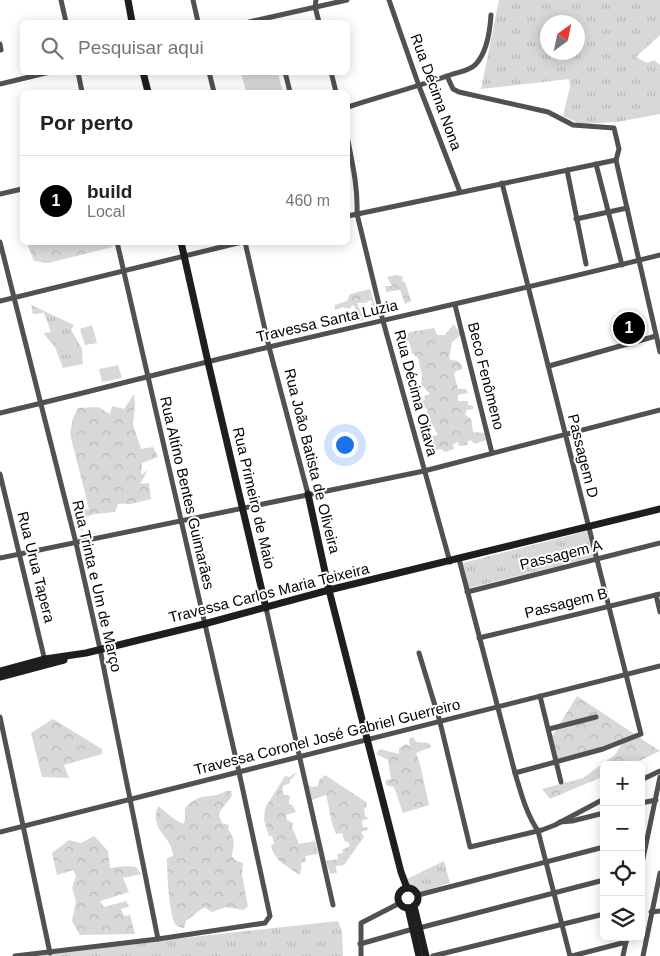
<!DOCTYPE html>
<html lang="pt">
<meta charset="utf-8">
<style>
:root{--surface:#fff;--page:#f2f2f2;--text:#222;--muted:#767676;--line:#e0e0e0;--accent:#000}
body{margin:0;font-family:Helvetica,sans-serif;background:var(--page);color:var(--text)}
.controls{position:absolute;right:15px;bottom:15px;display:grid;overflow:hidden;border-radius:8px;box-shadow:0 2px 12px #0003}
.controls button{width:45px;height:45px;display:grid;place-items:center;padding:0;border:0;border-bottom:1px solid var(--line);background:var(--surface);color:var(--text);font:25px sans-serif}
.compass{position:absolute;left:540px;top:15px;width:45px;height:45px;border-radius:50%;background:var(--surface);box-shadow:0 2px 12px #0003;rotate:33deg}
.you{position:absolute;left:344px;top:444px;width:18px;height:18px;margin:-12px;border:4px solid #fff;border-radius:50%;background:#1a73e8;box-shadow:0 0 0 8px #1a73e833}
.badge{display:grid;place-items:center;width:32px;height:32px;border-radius:50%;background:var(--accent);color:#fff;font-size:16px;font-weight:700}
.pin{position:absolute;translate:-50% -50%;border:2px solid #fff;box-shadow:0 1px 5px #0006}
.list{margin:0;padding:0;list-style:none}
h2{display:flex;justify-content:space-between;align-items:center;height:65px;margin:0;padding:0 20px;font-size:21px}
h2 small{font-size:16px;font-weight:400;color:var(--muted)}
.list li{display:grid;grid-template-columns:32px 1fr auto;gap:15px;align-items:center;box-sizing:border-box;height:90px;padding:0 20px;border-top:1px solid var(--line)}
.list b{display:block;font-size:19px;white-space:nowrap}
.list p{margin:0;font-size:16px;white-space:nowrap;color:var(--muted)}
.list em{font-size:16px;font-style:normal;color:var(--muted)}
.icon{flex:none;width:28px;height:28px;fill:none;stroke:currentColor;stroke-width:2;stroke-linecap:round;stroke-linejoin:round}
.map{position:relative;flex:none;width:660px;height:956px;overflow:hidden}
.search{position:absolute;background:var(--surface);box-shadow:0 2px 12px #0003;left:20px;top:20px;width:330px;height:55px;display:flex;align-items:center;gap:12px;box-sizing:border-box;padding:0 18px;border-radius:8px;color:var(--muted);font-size:19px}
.panel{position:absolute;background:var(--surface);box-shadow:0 2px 12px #0003;left:20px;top:90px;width:330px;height:155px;border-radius:8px}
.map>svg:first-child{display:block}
.grass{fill:url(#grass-tufts);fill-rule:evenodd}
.forest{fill:url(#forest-crowns)}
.pitch{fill:#d8d8d8}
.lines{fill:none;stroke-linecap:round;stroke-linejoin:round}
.street{stroke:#515151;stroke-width:5}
.secondary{stroke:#1e1e1e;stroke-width:7}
.labels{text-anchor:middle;stroke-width:4;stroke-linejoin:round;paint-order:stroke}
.street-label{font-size:15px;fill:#000;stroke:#fff}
</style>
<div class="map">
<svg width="660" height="956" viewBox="0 0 660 956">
<defs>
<pattern id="grass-tufts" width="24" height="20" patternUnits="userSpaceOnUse" patternTransform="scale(1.25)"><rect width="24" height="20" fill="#d8d8d8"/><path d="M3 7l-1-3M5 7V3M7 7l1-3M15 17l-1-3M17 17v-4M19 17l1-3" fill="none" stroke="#b8b8b8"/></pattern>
<pattern id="forest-crowns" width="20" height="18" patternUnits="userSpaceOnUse" patternTransform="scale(1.25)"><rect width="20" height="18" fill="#d8d8d8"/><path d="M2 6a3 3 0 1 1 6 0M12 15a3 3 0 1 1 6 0" fill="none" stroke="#b8b8b8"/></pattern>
</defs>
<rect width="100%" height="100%" fill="#fff"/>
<g class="grass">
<path d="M499,0H660V35L636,57L647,63L654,60L660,65V114L617,122L580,124L563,116L570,87L569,79L481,89ZM548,22H578V52H548Z"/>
<path d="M31,305L74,325L71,330L82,349L83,364L63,368L55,347L43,333L51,332L44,313L33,314Z"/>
<path d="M587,531L594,557L469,588L463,563Z"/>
<path d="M444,861L450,883L419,892L409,885L407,879Z"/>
<path d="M338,921L342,931L343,956H19Z"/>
</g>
<g class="forest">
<path d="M27,243H112L113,247L48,263L34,261Z"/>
<path d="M397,275L403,277L402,281L405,282L411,301L405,304L400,290L386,292L385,286H392L387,277Z"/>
<path d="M370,289L378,316L375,318L371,307L372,302L371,300L365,303H357L364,320L360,321L354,305L351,306V309L343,307L335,310V305L347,301L350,294Z"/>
<path d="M454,324L461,335L452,342L449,359C457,362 460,359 463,369L456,371L454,374L458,389H466L468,393L458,395V401H468V405L473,406V409L467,410L465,414L471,419L473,432L484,433L486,440L475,444L471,440L467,442L468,445L459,446L458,442L453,444L454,449L445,452L441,449L436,450L434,452L432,441L428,437L438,435L433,426H431L429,423H425V417L428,411L420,402L425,400L424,396L430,394L421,384L422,375L418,358L412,353L409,341L399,339L410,332L434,328L437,335H445Z"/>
<path d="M134,394L135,405L133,424L141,449L153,447L158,457L142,463L141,475L148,470L140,484L149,483L151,499C145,500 140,502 135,503C130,505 124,503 118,504L115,512L94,514L80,519L83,532L78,527L74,512L89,509L70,434L73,418L78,408L98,407L110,414L112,406L124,409Z"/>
<path d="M577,696L660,751L630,765H604V776L550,799L542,789L583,778L616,754L622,742L557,761L551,736L553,735Z"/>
<path d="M53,719L102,749V754L64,765L69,778L42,777L31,733Z"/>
<path d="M413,737L416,742L429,743L431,747L416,753L420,764L429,805L403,813L394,787L386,785V780L391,779L388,760L376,754L380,749L399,754V748L406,744L410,746L409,739Z"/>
<path d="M297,773L290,780V783L283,786L282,790L284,795H288L291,798L289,799V804L293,806L296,812L286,815L287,820L293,823L292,827L299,844L315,841L318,854L305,856L306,862H302L300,875C287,866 274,861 271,845L274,844L272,836H269L264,820L265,808L285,776L290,777L293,774Z"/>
<path d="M325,775L366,802L367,806L364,809L365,816L369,818L362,821L363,827L369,828L367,830L361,832L364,837L344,865L336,866L337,873L330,874L326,861L338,859L337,854L343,853L342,850L350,846L348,842H345L342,833L336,834C330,821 330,809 326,795L312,800L309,785L312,787L318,786L319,780Z"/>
<path d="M226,791H231L232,796L220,811L219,816L222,823L229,825L228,829C236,841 234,843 232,856L235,860L243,863L242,875L248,907L243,910L226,907L212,912L204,907L186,921L184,928C182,928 177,926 176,925C169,918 167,870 167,858L173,856C174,842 157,833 156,819C155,815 157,810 158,806C168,813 171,818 183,824L185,820V808C202,790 209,801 226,791Z"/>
<path d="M94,836L108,851L110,868L126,866L136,867L141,874L123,878L129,892L100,901L104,907L126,901L129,906L121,909L124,916L130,915L135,934L80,935L72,921L76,901L72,888L76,876L73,870L57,875L52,853L69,840L81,843Z"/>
</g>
<g class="pitch">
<path d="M241,73H278L283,92H246Z"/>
<path d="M92,325L97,343L85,345L80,329Z"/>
<path d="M118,365L122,378L102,382L99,369Z"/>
</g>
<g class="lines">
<g class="street">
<path d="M61,0L66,22"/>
<path d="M193,0L198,22"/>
<path d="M316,0L315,7L319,22"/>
<path d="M389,0L419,86L460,192"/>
<path d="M249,22L347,0"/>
<path d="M0,44L1,50"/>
<path d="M78,72L82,92"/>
<path d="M209,72L214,92"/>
<path d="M285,72L290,92"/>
<path d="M331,72L336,92"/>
<path d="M447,76L453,89L459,92L548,112L573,125L614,128L619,149L616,160L660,352"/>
<path d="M0,84L50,72"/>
<path d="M348,107C382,96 416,87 450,75C458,72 469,71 475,65C487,53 490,31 491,15"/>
<path d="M348,141C353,166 358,189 357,214L383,321L450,562"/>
<path d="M596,164L622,265"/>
<path d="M567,170L586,264"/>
<path d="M502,183L641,734L603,749L515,773"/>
<path d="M0,194L22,189"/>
<path d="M348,216L616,160"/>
<path d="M576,219L627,208"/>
<path d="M0,242L76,543L100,649L158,939"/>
<path d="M245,242L269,347L308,494"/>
<path d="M0,301L242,242"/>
<path d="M455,305L492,453"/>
<path d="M549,366L656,336"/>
<path d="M0,413C90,392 179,368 269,347C399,316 530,288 660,255"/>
<path d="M0,474L45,661"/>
<path d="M0,558L424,471L660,410"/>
<path d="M459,559L515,773C521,793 526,813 538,831L570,956"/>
<path d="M467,592L660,543"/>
<path d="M656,595L660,612"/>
<path d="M266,608L333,905"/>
<path d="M479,638L660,594"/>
<path d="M419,653L440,722L470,847L542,830L555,825L604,799"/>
<path d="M540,696L561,782"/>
<path d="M0,717L50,953"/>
<path d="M549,729L596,717"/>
<path d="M641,780L660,771"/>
<path d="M641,803L656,800"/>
<path d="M560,822L572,821L604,813"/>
<path d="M0,832L660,666"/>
<path d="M641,868L660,777"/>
<path d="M418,895L604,847"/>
<path d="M651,912L660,911"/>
<path d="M419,928L604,880"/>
<path d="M360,944L413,929"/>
<path d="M15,956L158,939L265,923L270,916L239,772L117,242"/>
<path d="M361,956V923L400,903"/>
<path d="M433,956L604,914"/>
<path d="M572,956L626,942"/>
<path d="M623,956L627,937"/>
<path d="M643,956L660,873"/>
</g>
<g class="secondary">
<path d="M128,0L132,22"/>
<path d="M143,72L148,92"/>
<path d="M181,242L208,362L266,608"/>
<path d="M308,494L329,590L401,872L407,888"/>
<path d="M0,671L45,659L86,653L204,624L329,590L660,509"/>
<path d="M0,677L64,660"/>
<circle cx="408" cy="898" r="10"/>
<path d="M414,906L426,956"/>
<path d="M408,908L419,956"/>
</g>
</g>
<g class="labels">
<g class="street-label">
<text transform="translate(436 92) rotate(70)" y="5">Rua Décima Nona</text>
<text transform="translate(327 321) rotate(-13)" y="5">Travessa Santa Luzia</text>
<text transform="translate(486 376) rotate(76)" y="5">Beco Fenômeno</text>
<text transform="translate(416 393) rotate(75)" y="5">Rua Décima Oitava</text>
<text transform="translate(583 456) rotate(76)" y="5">Passagem D</text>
<text transform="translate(312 461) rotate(76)" y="5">Rua João Batista de Oliveira</text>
<text transform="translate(187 493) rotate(77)" y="5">Rua Altíno Bentes Guimarães</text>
<text transform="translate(254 498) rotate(77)" y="5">Rua Primeiro de Maio</text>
<text transform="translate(561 555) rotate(-14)" y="5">Passagem A</text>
<text transform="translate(36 567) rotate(76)" y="5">Rua Urua Tapera</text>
<text transform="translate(97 586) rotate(77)" y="5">Rua Trinta e Um de Março</text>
<text transform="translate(269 593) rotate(-14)" y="5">Travessa Carlos Maria Teixeira</text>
<text transform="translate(566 603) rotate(-14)" y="5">Passagem B</text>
<text transform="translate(327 737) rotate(-14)" y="5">Travessa Coronel José Gabriel Guerreiro</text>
</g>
</g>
</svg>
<div class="controls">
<button>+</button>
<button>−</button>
<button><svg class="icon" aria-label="locate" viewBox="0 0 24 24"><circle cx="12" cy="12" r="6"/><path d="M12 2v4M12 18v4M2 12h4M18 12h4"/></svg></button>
<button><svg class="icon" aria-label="layers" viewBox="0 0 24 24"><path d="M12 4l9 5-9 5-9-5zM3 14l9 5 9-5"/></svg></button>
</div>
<svg class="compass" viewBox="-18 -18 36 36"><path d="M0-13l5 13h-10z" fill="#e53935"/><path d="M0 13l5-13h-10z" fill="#767676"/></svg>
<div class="you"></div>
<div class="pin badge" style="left:629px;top:328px">1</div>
<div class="search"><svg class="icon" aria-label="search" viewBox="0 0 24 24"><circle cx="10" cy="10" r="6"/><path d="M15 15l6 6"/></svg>Pesquisar aqui</div>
<section class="panel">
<h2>Por perto<small></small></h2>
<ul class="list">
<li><span class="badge">1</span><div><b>build</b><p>Local</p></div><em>460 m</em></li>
</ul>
</section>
</div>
